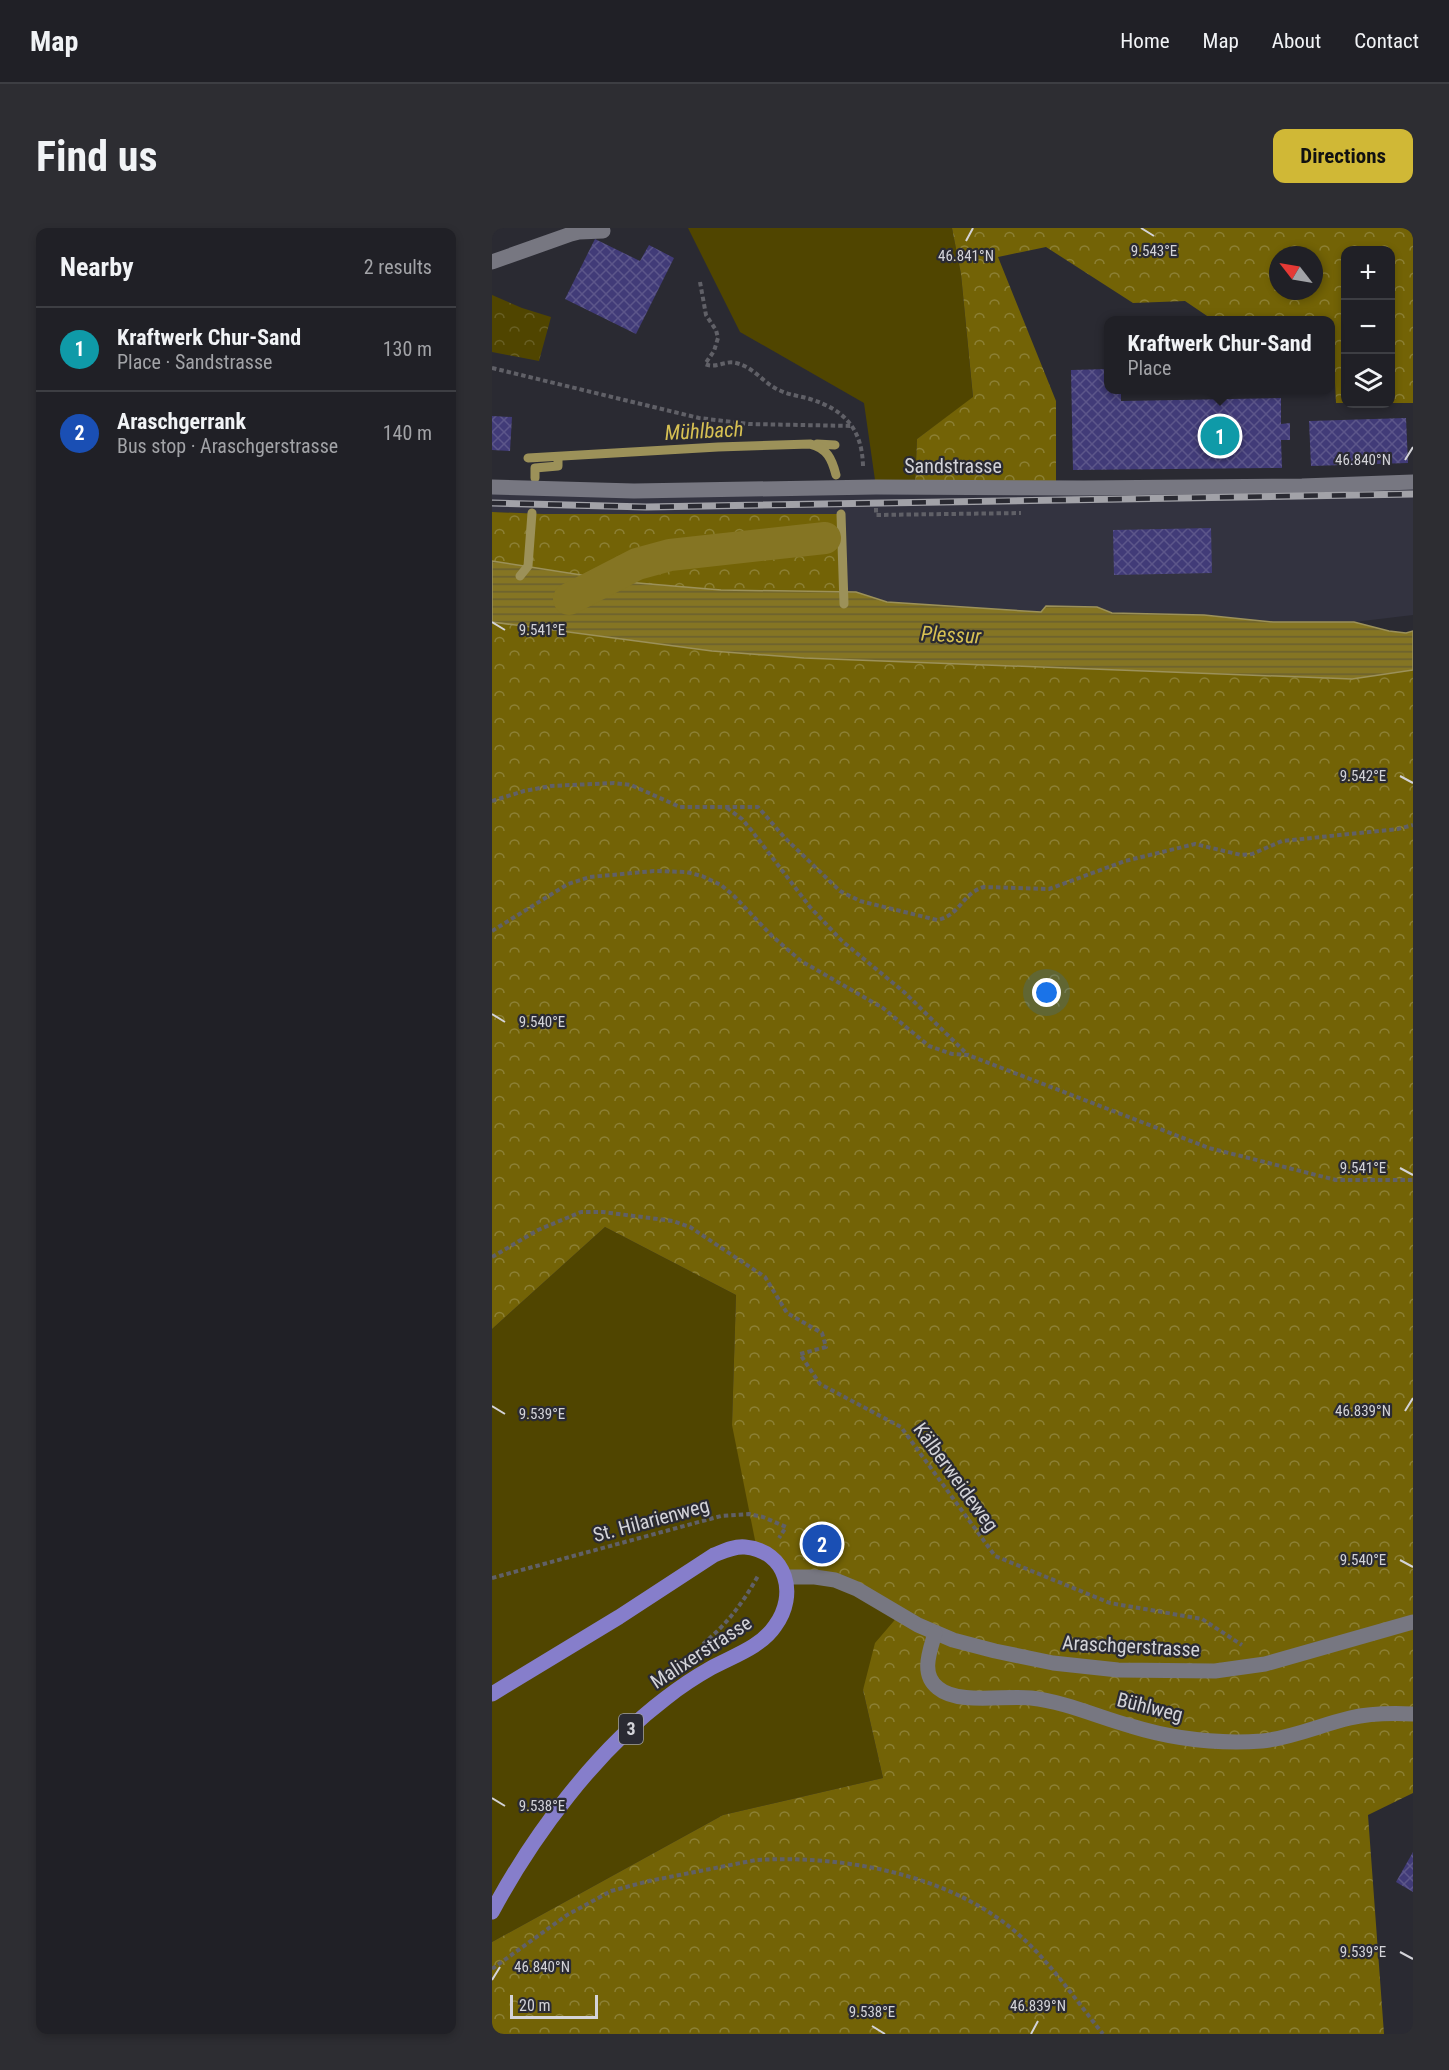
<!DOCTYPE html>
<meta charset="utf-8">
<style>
:root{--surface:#202026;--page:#2d2d32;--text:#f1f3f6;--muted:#a2a3a7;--line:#3d3e43;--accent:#d0b836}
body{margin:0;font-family:"Roboto Condensed",sans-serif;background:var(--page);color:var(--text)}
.controls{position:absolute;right:18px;top:18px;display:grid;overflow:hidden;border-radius:12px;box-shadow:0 3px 9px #0003}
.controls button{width:54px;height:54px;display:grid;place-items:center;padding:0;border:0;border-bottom:2px solid var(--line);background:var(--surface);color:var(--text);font:30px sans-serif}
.compass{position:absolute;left:777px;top:18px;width:54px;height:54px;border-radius:50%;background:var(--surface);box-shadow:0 3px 9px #0003;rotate:301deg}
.scale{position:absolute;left:18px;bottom:15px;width:88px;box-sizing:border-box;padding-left:6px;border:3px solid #d3d3d8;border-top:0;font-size:16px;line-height:21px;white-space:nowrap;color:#d3d3d8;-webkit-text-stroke:4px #2a2a32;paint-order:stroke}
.you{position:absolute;left:555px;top:765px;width:21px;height:21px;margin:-15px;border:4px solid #fff;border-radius:50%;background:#1a73e8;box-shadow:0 0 0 9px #1a73e833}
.badge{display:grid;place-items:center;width:39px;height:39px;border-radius:50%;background:var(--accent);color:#fff;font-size:20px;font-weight:700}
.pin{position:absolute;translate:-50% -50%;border:3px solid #fff;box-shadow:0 2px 6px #0006}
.popup{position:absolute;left:612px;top:88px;width:231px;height:78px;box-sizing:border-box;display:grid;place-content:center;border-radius:12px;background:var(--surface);filter:drop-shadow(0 2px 4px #0005);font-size:20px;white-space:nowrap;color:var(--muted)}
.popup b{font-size:22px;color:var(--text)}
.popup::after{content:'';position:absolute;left:50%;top:100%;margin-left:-12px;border:12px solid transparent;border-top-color:var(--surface)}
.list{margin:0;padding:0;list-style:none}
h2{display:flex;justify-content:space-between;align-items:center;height:78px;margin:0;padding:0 24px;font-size:26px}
h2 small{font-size:20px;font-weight:400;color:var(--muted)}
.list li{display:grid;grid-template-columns:39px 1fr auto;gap:18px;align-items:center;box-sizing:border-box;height:84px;padding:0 24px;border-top:2px solid var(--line)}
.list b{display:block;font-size:22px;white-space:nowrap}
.list p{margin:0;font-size:20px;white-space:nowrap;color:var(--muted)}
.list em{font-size:20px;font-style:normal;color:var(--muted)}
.icon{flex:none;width:33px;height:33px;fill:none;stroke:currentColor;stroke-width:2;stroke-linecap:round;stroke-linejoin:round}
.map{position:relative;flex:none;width:921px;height:1806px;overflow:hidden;border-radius:12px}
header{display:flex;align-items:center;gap:36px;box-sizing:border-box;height:84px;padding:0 30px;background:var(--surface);border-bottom:2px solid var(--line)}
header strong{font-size:28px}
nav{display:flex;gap:33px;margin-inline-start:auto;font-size:21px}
.intro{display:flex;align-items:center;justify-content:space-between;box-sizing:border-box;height:144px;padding:0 36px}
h1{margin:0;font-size:42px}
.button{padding:15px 27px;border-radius:12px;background:var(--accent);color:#111;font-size:21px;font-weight:700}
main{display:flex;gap:36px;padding:0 36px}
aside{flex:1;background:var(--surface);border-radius:12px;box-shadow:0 3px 9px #0003}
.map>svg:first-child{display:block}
.built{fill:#333340}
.grass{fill:#504500}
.forest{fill:url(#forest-crowns);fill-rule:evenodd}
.park{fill:url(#park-crowns)}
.water{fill:url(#water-rules);stroke:#9c9159;stroke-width:1.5}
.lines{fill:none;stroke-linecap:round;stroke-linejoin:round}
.stream{stroke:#9c9159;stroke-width:9}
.canal{stroke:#857523;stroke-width:32}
.building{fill:url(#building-cross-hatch)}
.path{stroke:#606067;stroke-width:4;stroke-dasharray:4.5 3;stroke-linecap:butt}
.minor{stroke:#777781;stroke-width:15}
.major{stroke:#867ecb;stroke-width:15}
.rail-casing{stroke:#a2a2a8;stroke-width:7}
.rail{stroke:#2a2a32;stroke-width:4.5;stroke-dasharray:14;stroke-linecap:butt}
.ticks{fill:none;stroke:#d3d3d8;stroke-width:2}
.labels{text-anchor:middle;stroke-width:4.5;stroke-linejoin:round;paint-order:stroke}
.shield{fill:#2a2a32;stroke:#a0a0a6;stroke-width:1.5}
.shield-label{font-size:18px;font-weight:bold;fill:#d3d3d8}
.street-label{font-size:20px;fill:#d3d3d8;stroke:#2a2a32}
.water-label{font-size:21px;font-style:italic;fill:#d7c153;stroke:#2a2a32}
.ticks-label{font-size:15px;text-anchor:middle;fill:#d3d3d8;stroke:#2a2a32;stroke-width:4.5;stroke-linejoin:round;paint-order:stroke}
</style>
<header>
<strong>Map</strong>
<nav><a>Home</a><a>Map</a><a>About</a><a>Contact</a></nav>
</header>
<div class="intro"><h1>Find us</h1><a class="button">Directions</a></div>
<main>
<aside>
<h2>Nearby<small>2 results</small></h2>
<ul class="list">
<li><span class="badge" style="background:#0f9aa8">1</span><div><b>Kraftwerk Chur-Sand</b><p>Place · Sandstrasse</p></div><em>130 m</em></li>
<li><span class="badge" style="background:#1a4fb4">2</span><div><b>Araschgerrank</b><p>Bus stop · Araschgerstrasse</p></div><em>140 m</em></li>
</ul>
</aside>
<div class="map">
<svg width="921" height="1806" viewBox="0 0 921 1806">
<defs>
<pattern id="forest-crowns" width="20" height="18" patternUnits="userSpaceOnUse" patternTransform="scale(1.5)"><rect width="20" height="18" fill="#736306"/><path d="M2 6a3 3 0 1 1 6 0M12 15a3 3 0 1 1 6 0" fill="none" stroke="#8c8035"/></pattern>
<pattern id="park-crowns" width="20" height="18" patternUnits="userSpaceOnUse" patternTransform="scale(1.5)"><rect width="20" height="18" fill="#504500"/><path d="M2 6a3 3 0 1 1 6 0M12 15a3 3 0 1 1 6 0" fill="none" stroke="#685f24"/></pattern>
<pattern id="water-rules" width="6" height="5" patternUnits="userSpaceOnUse" patternTransform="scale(1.5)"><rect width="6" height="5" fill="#857523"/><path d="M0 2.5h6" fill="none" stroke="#695f2f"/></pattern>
<pattern id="building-cross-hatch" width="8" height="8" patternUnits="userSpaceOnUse" patternTransform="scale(1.5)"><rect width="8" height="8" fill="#413b78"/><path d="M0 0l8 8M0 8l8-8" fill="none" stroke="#5c568a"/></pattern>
</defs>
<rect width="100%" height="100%" fill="#2a2a32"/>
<path class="built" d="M921,254V387L862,394H781L712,387L620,385L605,379L554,378L549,384L395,374L364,364H352L349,286H52L0,284V259Z"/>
<g class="grass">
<path d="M196,0H460L469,46L481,170L425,211L423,259H384L372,175L248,104Z"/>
<path d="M113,999L244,1067L240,1197L323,1349L407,1387L371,1462L391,1550L231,1587L0,1714V1101Z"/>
</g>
<g class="forest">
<path d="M460,0H921V175H899L898,22H854L853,175H844L842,134H839V92H721L693,73L641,75L554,19L506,29L564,173V260L423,259L425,211L481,169L469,46ZM786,27H822V63H786Z"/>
<path d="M0,284L52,286H349L352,364L229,362L134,354L0,333Z"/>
<path d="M0,394L220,423L312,430L860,451L921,442V1565L876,1587L892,1806H0V1714L231,1587L391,1550L371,1462L383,1415L407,1387L365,1361L293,1349L265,1322L240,1197L244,1067L113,999L0,1101Z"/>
</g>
<path class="park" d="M0,67L30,80L59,89L47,133L0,124Z"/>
<path class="water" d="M0,333L134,354L229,362L364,364L395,374L549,384L554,378L605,379L620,385L712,387L781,394H862L897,403L914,405L921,403V442L860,451L312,430L220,423L0,394Z"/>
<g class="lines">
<g class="stream">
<path d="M325,216L343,217"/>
<path d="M36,230L226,219L318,216C335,220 340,231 344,247"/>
<path d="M43,250V240L66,238V229"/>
<path d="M349,286L352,376"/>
<path d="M28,348L36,338L40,285"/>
</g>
<path class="canal" d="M77,371L145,336L178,327L333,310"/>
</g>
<g class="building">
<path d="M103,11L148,33L157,17L182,30L144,106L73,71Z"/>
<path d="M617,141V162H629V173L789,170V196L798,195V212H789L790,240L581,242L579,142Z"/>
<path d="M0,188L20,189L18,223L0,222Z"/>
<path d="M914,190L916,235L819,238L817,193Z"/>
<path d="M719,300L720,345L622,347L621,302Z"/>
<path d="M921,1624V1664L904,1654Z"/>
</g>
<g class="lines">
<g class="path">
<path d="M208,54L214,87L224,102L226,110L222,123L213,136C224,141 233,132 244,135C262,139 271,155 287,162C297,167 308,168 318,171C353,182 370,201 371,238"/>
<path d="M0,140L207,190L257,196L361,198"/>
<path d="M384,280V287L529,285"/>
<path d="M0,573L32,563L59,558L122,555L139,557L188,579H266L293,610L348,663L368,673L445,692C468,688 470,665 492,659L557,661L633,633L703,616L749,627L760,626L790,613L906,601L921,597"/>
<path d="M235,580L250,591L260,603L318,679L350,713L412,764L476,827"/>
<path d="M0,703L76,656L98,649L162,643L194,644L210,648L229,657L242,668L280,708L309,733L391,780L437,818L460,826L476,827L717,920L844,952H921"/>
<path d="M0,1029L46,1002L89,984H111L181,993L198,999L273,1049L295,1085L330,1105L334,1119L308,1126L328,1156L409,1199L503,1328L618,1375L710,1391L750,1417"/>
<path d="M0,1350L229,1288L257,1286L271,1289L294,1299L287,1310"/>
<path d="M211,1416C236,1395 250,1376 266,1348"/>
<path d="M0,1741L75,1687L119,1663L157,1653L264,1632C349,1627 451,1645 519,1700C555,1729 582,1770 611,1806"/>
</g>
<g class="minor">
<path d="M0,34L79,6L87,4L111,3"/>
<path d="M0,259L142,263L384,259L592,260L810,258L921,254"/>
<path d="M293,1349H323L343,1352L365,1361L426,1397L461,1412L503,1423L561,1435L626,1442L723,1443L773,1436L921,1394"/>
<path d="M443,1405C438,1423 428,1446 446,1460C466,1477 513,1467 539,1470C574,1474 606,1489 639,1498C681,1511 726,1516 770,1513C800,1510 828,1497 858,1490C879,1485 900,1485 921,1486"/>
</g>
<path class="major" d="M0,1466L127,1389L222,1327C232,1323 242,1318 253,1319C295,1323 306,1367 283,1398C269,1419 241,1428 219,1440C203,1449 188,1459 174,1470C104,1523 41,1607 0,1684"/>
<defs>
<path id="rail" d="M0,275L154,279L921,266"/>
</defs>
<use href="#rail" class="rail-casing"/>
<use href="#rail" class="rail"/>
</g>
<path class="ticks" d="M649,0L662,8M474,13L481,0M913,232L921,219M0,394L13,402M908,548L921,555M0,786L13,794M908,940L921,947M0,1178L13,1186M913,1183L921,1170M908,1332L921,1339M0,1570L13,1578M908,1724L921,1731M0,1752L8,1739M380,1798L393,1806M539,1806L546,1793"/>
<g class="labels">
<rect class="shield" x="127" y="1486" width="24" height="30" rx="4.5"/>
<g class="shield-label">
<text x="139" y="1507">3</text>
</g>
<g class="street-label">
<text x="461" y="245">Sandstrasse</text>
<text transform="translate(464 1249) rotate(54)" y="7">Kälberweideweg</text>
<text transform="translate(159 1292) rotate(-15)" y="7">St. Hilarienweg</text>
<text transform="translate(639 1418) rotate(3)" y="7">Araschgerstrasse</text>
<text transform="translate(209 1424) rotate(-33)" y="7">Malixerstrasse</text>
<text transform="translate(658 1479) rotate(14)" y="7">Bühlweg</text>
</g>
<g class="water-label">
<text transform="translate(212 203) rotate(-3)" y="7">Mühlbach</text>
<text transform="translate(459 407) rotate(3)" y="7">Plessur</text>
</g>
</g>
<g class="ticks-label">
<text x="662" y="28">9.543°E</text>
<text x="474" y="33">46.841°N</text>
<text x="871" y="237">46.840°N</text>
<text x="50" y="407">9.541°E</text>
<text x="871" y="553">9.542°E</text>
<text x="50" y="799">9.540°E</text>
<text x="871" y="945">9.541°E</text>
<text x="871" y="1188">46.839°N</text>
<text x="50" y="1191">9.539°E</text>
<text x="871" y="1337">9.540°E</text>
<text x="50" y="1583">9.538°E</text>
<text x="871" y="1729">9.539°E</text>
<text x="50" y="1744">46.840°N</text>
<text x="546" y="1783">46.839°N</text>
<text x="380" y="1789">9.538°E</text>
</g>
</svg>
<div class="controls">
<button>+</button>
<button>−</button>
<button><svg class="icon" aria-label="layers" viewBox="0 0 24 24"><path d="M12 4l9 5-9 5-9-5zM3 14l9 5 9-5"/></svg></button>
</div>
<svg class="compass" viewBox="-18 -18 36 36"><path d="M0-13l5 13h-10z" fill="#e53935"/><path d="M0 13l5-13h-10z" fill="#a2a3a7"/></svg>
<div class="scale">20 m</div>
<div class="you"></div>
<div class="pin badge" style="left:728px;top:208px;background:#0f9aa8">1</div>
<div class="popup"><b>Kraftwerk Chur-Sand</b>Place</div>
<div class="pin badge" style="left:330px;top:1316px;background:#1a4fb4">2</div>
</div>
</main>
